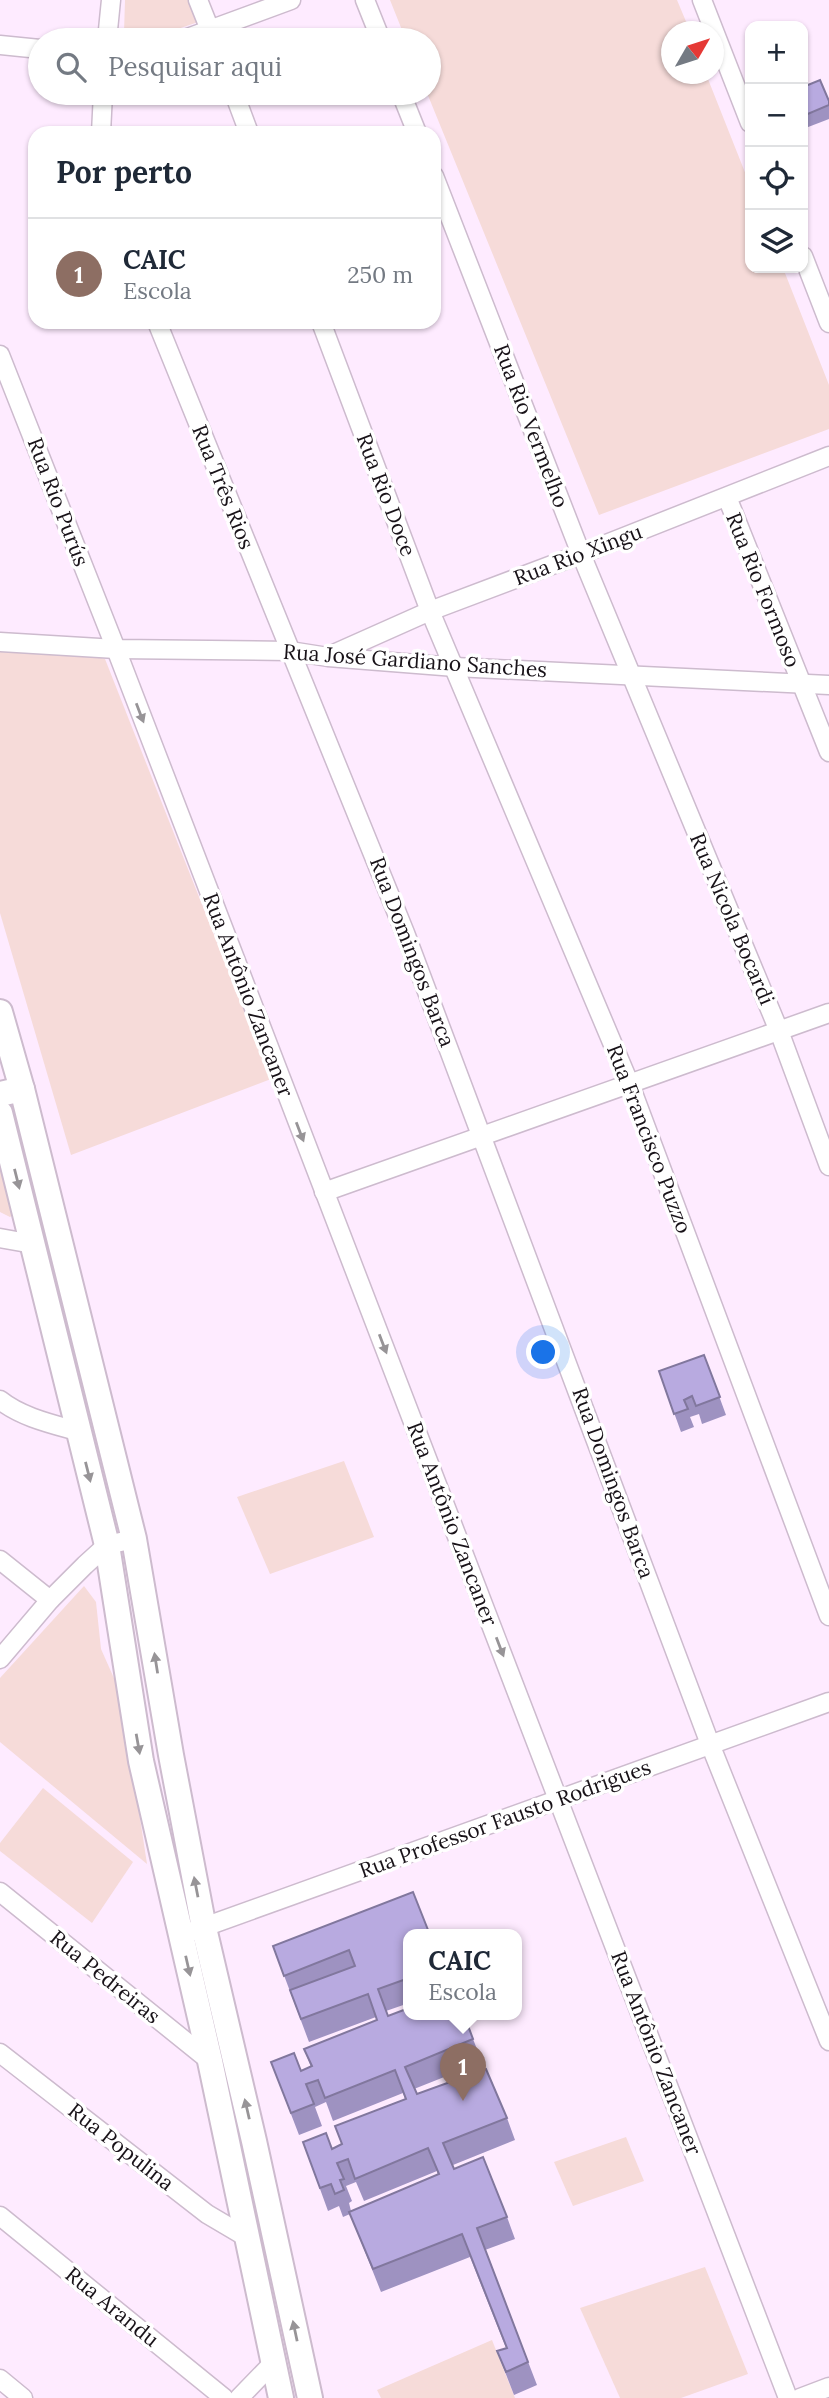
<!DOCTYPE html>
<html lang="pt">
<meta charset="utf-8">
<style>
:root{--surface:#fff;--page:#f2f2f3;--text:#1f2937;--muted:#747a83;--line:#e0e1e3;--accent:#408478}
body{margin:0;font-family:Lora,serif;background:var(--page);color:var(--text)}
.controls{position:absolute;right:21px;top:21px;display:grid;overflow:hidden;border-radius:14px;box-shadow:0 2px 5px #0004}
.controls button{width:63px;height:63px;display:grid;place-items:center;padding:0;border:0;border-bottom:2px solid var(--line);background:var(--surface);color:var(--text);font:35px sans-serif}
.compass{position:absolute;left:661px;top:21px;width:63px;height:63px;border-radius:50%;background:var(--surface);box-shadow:0 2px 5px #0004;rotate:51deg}
.you{position:absolute;left:544px;top:1353px;width:24px;height:24px;margin:-18px;border:5px solid #fff;border-radius:50%;background:#1a73e8;box-shadow:0 0 0 10px #1a73e833}
.badge{display:grid;place-items:center;width:46px;height:46px;border-radius:50%;background:var(--accent);color:#fff;font-size:23px;font-weight:700}
.pin{position:absolute;translate:-50% -58px;filter:drop-shadow(0 2px 4px #0008)}
.pin::after{content:'';position:absolute;top:37px;width:24px;height:21px;background:inherit;clip-path:polygon(0 0,100% 0,50% 100%)}
.popup{position:absolute;left:403px;top:1929px;width:119px;height:91px;box-sizing:border-box;display:grid;place-content:center;border-radius:14px;background:var(--surface);filter:drop-shadow(0 2px 5px #0005);font-size:23px;white-space:nowrap;color:var(--muted)}
.popup b{font-size:26px;color:var(--text)}
.popup::after{content:'';position:absolute;left:50%;top:100%;margin-left:-14px;border:14px solid transparent;border-top-color:var(--surface)}
.list{margin:0;padding:0;list-style:none}
h2{display:flex;justify-content:space-between;align-items:center;height:91px;margin:0;padding:0 28px;font-size:30px}
h2 small{font-size:23px;font-weight:400;color:var(--muted)}
.list li{display:grid;grid-template-columns:46px 1fr auto;gap:21px;align-items:center;box-sizing:border-box;height:112px;padding:0 28px;border-top:2px solid var(--line)}
.list b{display:block;font-size:26px;white-space:nowrap}
.list p{margin:0;font-size:23px;white-space:nowrap;color:var(--muted)}
.list em{font-size:23px;font-style:normal;color:var(--muted)}
.icon{flex:none;width:38px;height:38px;fill:none;stroke:currentColor;stroke-width:2;stroke-linecap:round;stroke-linejoin:round}
.map{position:relative;flex:none;width:829px;height:2398px;overflow:hidden}
.search{position:absolute;background:var(--surface);box-shadow:0 2px 5px #0004;left:28px;top:28px;width:413px;height:77px;display:flex;align-items:center;gap:18px;box-sizing:border-box;padding:0 24px;border-radius:38px;color:var(--muted);font-size:26px}
.panel{position:absolute;background:var(--surface);box-shadow:0 2px 5px #0004;left:28px;top:126px;width:413px;height:203px;border-radius:21px}
.map>svg:first-child{display:block}
.green{fill:#f6dbd9}
.lines{fill:none;stroke-linecap:round;stroke-linejoin:round}
.minor-casing{stroke:#cdbbce;stroke-width:21}
.secondary-casing{stroke:#cdbbce;stroke-width:28}
.minor{stroke:#fff;stroke-width:18}
.secondary{stroke:#fff;stroke-width:24}
.wall{fill:#9e92c1;fill-rule:evenodd}
.building{fill:#b8aae0;stroke:#81779d;stroke-width:2}
.oneway{fill:#979497}
.labels{text-anchor:middle;stroke-width:7;stroke-linejoin:round;paint-order:stroke}
.street-label{font-size:21px;fill:#181218;stroke:#fff}
</style>
<div class="map">
<svg width="829" height="2398" viewBox="0 0 829 2398">
<rect width="100%" height="100%" fill="#feebff"/>
<g class="green">
<path d="M125,0H195L204,20L166,33H124Z"/>
<path d="M390,0H677L690,31L672,32V74H706L750,185V268H783L829,385V429L599,515L427,93L429,40H406Z"/>
<path d="M0,650L84,654L105,659L271,1079L71,1155L0,913Z"/>
<path d="M0,1147L17,1212L10,1217L0,1212Z"/>
<path d="M344,1461L374,1537L270,1574L237,1497Z"/>
<path d="M84,1586L96,1602L101,1649L121,1694L147,1864L0,1742V1678Z"/>
<path d="M43,1788L133,1862L92,1923L0,1851V1843Z"/>
<path d="M626,2137L644,2181L573,2206L554,2162Z"/>
<path d="M705,2267L748,2374L681,2398H620L580,2308Z"/>
<path d="M492,2340L515,2398H381L377,2390Z"/>
</g>
<g class="lines">
<defs>
<g id="minor">
<path d="M198,0L214,40"/>
<path d="M365,0L381,40"/>
<path d="M702,0L750,123"/>
<path d="M107,40L111,0"/>
<path d="M182,40L291,0"/>
<path d="M0,45L40,49"/>
<path d="M234,93L249,133"/>
<path d="M401,93L417,133"/>
<path d="M101,133L103,93"/>
<path d="M434,176L581,554L779,1031L829,1166"/>
<path d="M803,256L829,323"/>
<path d="M157,322L405,933L710,1744L829,2041"/>
<path d="M321,322L430,611L630,1085L829,1616"/>
<path d="M0,355L116,649L788,2398"/>
<path d="M727,497L829,752"/>
<path d="M0,642L116,649L290,651L328,657L455,667L829,685"/>
<path d="M329,656L430,611L581,554L829,456"/>
<path d="M324,1192L829,1013"/>
<path d="M0,1238L33,1244"/>
<path d="M0,1400C21,1417 52,1424 77,1431"/>
<path d="M0,1560L50,1600"/>
<path d="M0,1659L50,1600L85,1565L107,1545L134,1539"/>
<path d="M0,1892L210,2061"/>
<path d="M193,1931L829,1702"/>
<path d="M0,2053L207,2214L246,2237"/>
<path d="M0,2216L224,2398"/>
<path d="M0,2379L23,2398"/>
<path d="M239,2398L273,2363"/>
<path d="M800,2398L829,2387"/>
</g>
<g id="secondary">
<path d="M0,1012L22,1089L134,1539L171,1755L204,1928L254,2141L310,2398"/>
<path d="M0,1094L22,1089"/>
<path d="M0,1113L107,1545L141,1761L210,2061L281,2398"/>
</g>
</defs>
<use href="#minor" class="minor-casing"/>
<use href="#secondary" class="secondary-casing"/>
<use href="#minor" class="minor"/>
<use href="#secondary" class="secondary"/>
</g>
<g class="wall">
<path d="M803,87L829,101V119L803,129Z"/>
<path d="M704,1355L726,1415L702,1424L699,1414L690,1417L694,1427L681,1432L659,1371Z"/>
<path d="M409,1935V2003L386,2011L388,2016L473,2039L482,2062L414,2089L417,2094L507,2118L515,2140L453,2165L454,2169L507,2217L515,2239L485,2250L537,2385L514,2395L497,2351L506,2348L470,2257L381,2292L350,2214L343,2217L339,2206L328,2211L303,2142L332,2149L342,2145L335,2126L405,2099L403,2093L333,2121L326,2102L315,2107L322,2126L299,2135L271,2062L301,2071L311,2067L304,2049L377,2020L376,2017L309,2042L273,1946ZM437,2171L438,2175L351,2211L349,2203L352,2201L346,2186L356,2182L364,2201Z"/>
</g>
<g class="building">
<path d="M820,80L829,101V105L803,116V87Z"/>
<path d="M704,1355L720,1397L696,1406L692,1396L684,1400L688,1409L674,1414L659,1371Z"/>
<path d="M413,1892L430,1935H409V1978L378,1989L388,2016L409,2008V2015H464L473,2039L405,2067L417,2094L486,2069L507,2118L443,2143L454,2169L483,2157L507,2217L477,2228L528,2362L506,2372L497,2351L507,2348L462,2234L373,2269L349,2212L439,2174L428,2148L355,2179L348,2159L337,2163L344,2179L340,2180L344,2190L335,2194L331,2184L320,2188L303,2142L326,2133L332,2149L342,2144L335,2126L406,2099L395,2070L325,2098L318,2080L306,2084L314,2104L291,2113L271,2062L294,2053L301,2071L312,2066L304,2049L377,2020L368,1994L301,2019L290,1990L355,1966L349,1950L284,1976L273,1946Z"/>
</g>
<defs><path id="oneway-solid" d="M-6-.8H1V-3.2L6.5 0L1 3.2V.8H-6Z" transform="scale(1.75)"/></defs>
<g class="oneway">
<use href="#oneway-solid" transform="translate(140 713) rotate(69)"/>
<use href="#oneway-solid" transform="translate(300 1132) rotate(69)"/>
<use href="#oneway-solid" transform="translate(17 1179) rotate(76)"/>
<use href="#oneway-solid" transform="translate(383 1344) rotate(69)"/>
<use href="#oneway-solid" transform="translate(88 1472) rotate(76)"/>
<use href="#oneway-solid" transform="translate(500 1647) rotate(69)"/>
<use href="#oneway-solid" transform="translate(156 1663) rotate(-99)"/>
<use href="#oneway-solid" transform="translate(138 1744) rotate(80)"/>
<use href="#oneway-solid" transform="translate(196 1887) rotate(-101)"/>
<use href="#oneway-solid" transform="translate(188 1966) rotate(77)"/>
<use href="#oneway-solid" transform="translate(247 2109) rotate(-103)"/>
<use href="#oneway-solid" transform="translate(295 2331) rotate(-102)"/>
</g>
<g class="labels">
<g class="street-label">
<text transform="translate(531 426) rotate(69)" y="7">Rua Rio Vermelho</text>
<text transform="translate(223 487) rotate(68)" y="7">Rua Três Rios</text>
<text transform="translate(386 495) rotate(69)" y="7">Rua Rio Doce</text>
<text transform="translate(58 502) rotate(69)" y="7">Rua Rio Purús</text>
<text transform="translate(578 555) rotate(-21)" y="7">Rua Rio Xingu</text>
<text transform="translate(763 590) rotate(68)" y="7">Rua Rio Formoso</text>
<text transform="translate(415 661) rotate(4)" y="7">Rua José Gardiano Sanches</text>
<text transform="translate(732 919) rotate(67)" y="7">Rua Nicola Bocardi</text>
<text transform="translate(412 952) rotate(69)" y="7">Rua Domingos Barca</text>
<text transform="translate(248 995) rotate(69)" y="7">Rua Antônio Zancaner</text>
<text transform="translate(649 1139) rotate(69)" y="7">Rua Francisco Puzzo</text>
<text transform="translate(613 1483) rotate(70)" y="7">Rua Domingos Barca</text>
<text transform="translate(452 1524) rotate(69)" y="7">Rua Antônio Zancaner</text>
<text transform="translate(505 1819) rotate(-20)" y="7">Rua Professor Fausto Rodrigues</text>
<text transform="translate(105 1977) rotate(39)" y="7">Rua Pedreiras</text>
<text transform="translate(656 2053) rotate(69)" y="7">Rua Antônio Zancaner</text>
<text transform="translate(121 2147) rotate(38)" y="7">Rua Populina</text>
<text transform="translate(112 2307) rotate(39)" y="7">Rua Arandu</text>
</g>
</g>
</svg>
<div class="controls">
<button>+</button>
<button>−</button>
<button><svg class="icon" aria-label="locate" viewBox="0 0 24 24"><circle cx="12" cy="12" r="6"/><path d="M12 2v4M12 18v4M2 12h4M18 12h4"/></svg></button>
<button><svg class="icon" aria-label="layers" viewBox="0 0 24 24"><path d="M12 4l9 5-9 5-9-5zM3 14l9 5 9-5"/></svg></button>
</div>
<svg class="compass" viewBox="-18 -18 36 36"><path d="M0-13l5 13h-10z" fill="#e53935"/><path d="M0 13l5-13h-10z" fill="#747a83"/></svg>
<div class="you"></div>
<div class="pin badge" style="left:463px;top:2101px;background:#8d6e63">1</div>
<div class="popup"><b>CAIC</b>Escola</div>
<div class="search"><svg class="icon" aria-label="search" viewBox="0 0 24 24"><circle cx="10" cy="10" r="6"/><path d="M15 15l6 6"/></svg>Pesquisar aqui</div>
<section class="panel">
<h2>Por perto<small></small></h2>
<ul class="list">
<li><span class="badge" style="background:#8d6e63">1</span><div><b>CAIC</b><p>Escola</p></div><em>250 m</em></li>
</ul>
</section>
</div>
